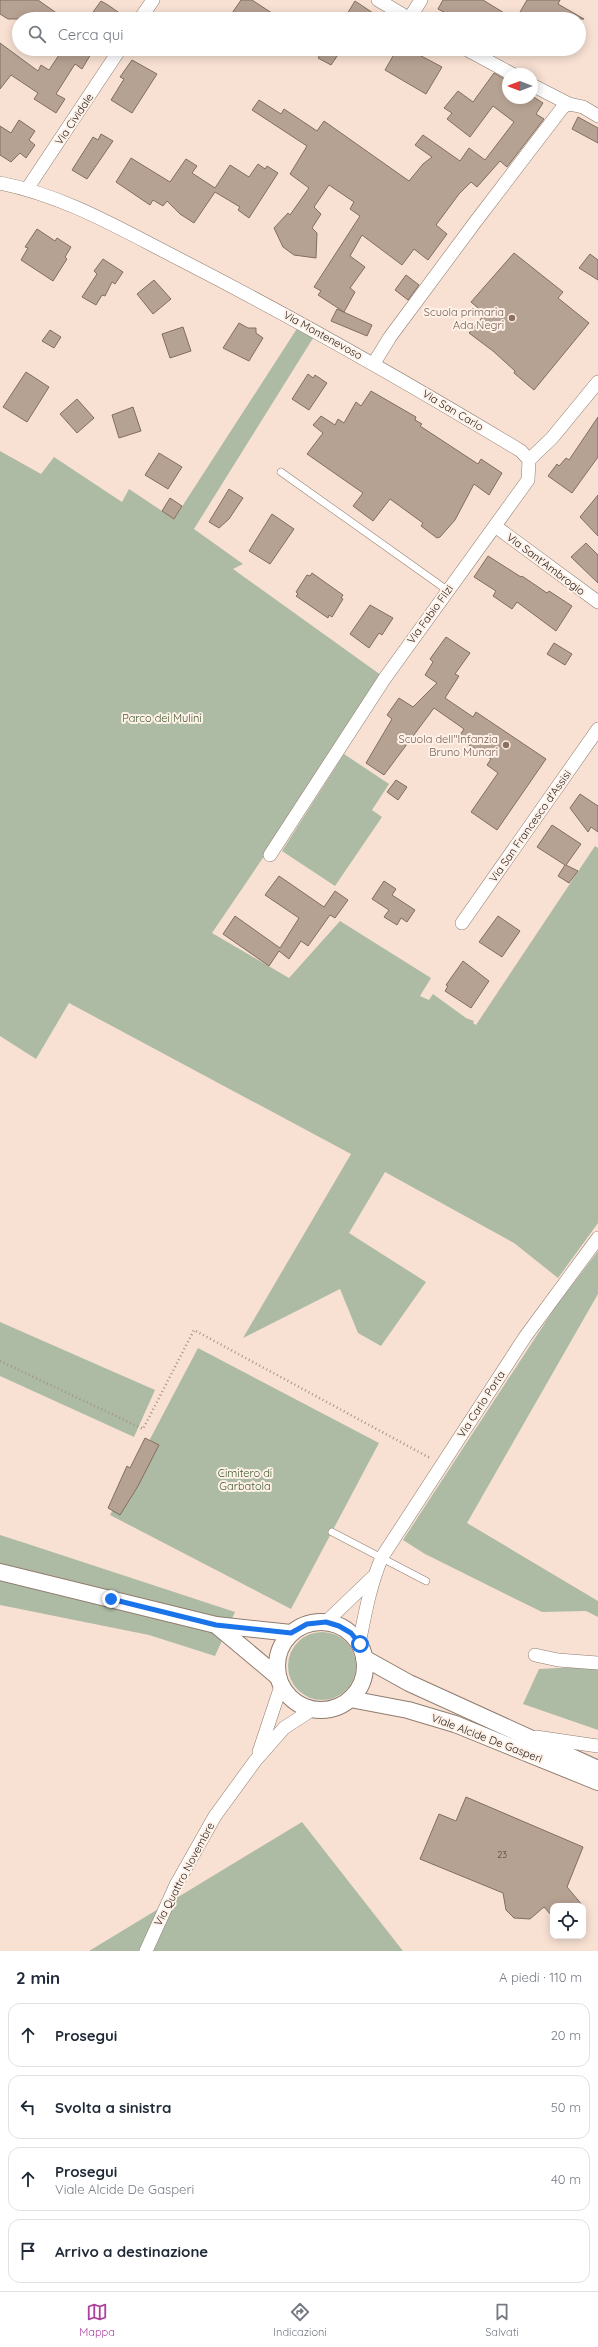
<!DOCTYPE html>
<html lang="it">
<meta charset="utf-8">
<style>
:root{--surface:#fff;--page:#f6f6f7;--text:#1f2937;--muted:#747a83;--line:#e0e1e3;--accent:#ae41a0}
body{margin:0;font-family:Quicksand,sans-serif;background:var(--page);color:var(--text)}
.controls{position:absolute;right:12px;bottom:12px;display:grid;overflow:hidden;border-radius:8px;box-shadow:0 2px 10px #0003}
.controls button{width:36px;height:36px;display:grid;place-items:center;padding:0;border:0;border-bottom:1px solid var(--line);background:var(--surface);color:var(--text);font:20px sans-serif}
.compass{position:absolute;left:502px;top:68px;width:36px;height:36px;border-radius:50%;background:var(--surface);box-shadow:0 2px 10px #0003;rotate:270deg}
.stop{position:absolute;width:12px;height:12px;margin:-9px;border:3px solid #1a73e8;border-radius:50%;background:#fff}
.stop.end{background:#1a73e8;border-color:#fff;box-shadow:0 1px 4px #0008}
.list{margin:0;padding:0;list-style:none}
h2{display:flex;justify-content:space-between;align-items:center;height:52px;margin:0;padding:0 16px;font-size:17px}
h2 small{font-size:13px;font-weight:400;color:var(--muted)}
.list li{display:grid;grid-template-columns:26px 1fr auto;gap:12px;align-items:center;box-sizing:border-box;height:64px;margin:0 8px 8px;padding:0 8px;border:1px solid var(--line);border-radius:12px}
.list b{display:block;font-size:15px;white-space:nowrap}
.list p{margin:0;font-size:13px;white-space:nowrap;color:var(--muted)}
.list em{font-size:13px;font-style:normal;color:var(--muted)}
.icon{flex:none;width:22px;height:22px;fill:none;stroke:currentColor;stroke-width:2;stroke-linecap:round;stroke-linejoin:round}
.map{position:relative;flex:none;width:598px;height:1951px;overflow:hidden}
.search{position:absolute;background:var(--surface);box-shadow:0 2px 10px #0003;left:12px;right:12px;top:12px;height:44px;display:flex;align-items:center;gap:10px;box-sizing:border-box;padding:0 14px;border-radius:22px;color:var(--muted);font-size:15px}
.sheet{height:340px;background:var(--surface)}
nav{display:flex;justify-content:space-around;align-items:center;box-sizing:border-box;height:56px;border-top:1px solid var(--line);background:var(--surface);font-size:11px;color:var(--muted)}
nav a{display:grid;justify-items:center;gap:2px}
nav .on{color:var(--accent)}
.map>svg:first-child{display:block}
.green{fill:#adbba5}
.building{fill:#b6a293;stroke:#816e60}
.lines{fill:none;stroke-linecap:round;stroke-linejoin:round}
.service-casing{stroke:#907c6e;stroke-width:8}
.minor-casing{stroke:#907c6e;stroke-width:14}
.tertiary-casing{stroke:#907c6e;stroke-width:18}
.path{stroke:#a39288;stroke-width:2.5;stroke-dasharray:1 3;stroke-linecap:butt}
.service{stroke:#fff;stroke-width:7}
.minor{stroke:#fff;stroke-width:13}
.tertiary{stroke:#fff;stroke-width:16}
.route{stroke:#1a73e8;stroke-width:5}
.education-dot{fill:#8d6e63;stroke:#fef1e8;stroke-width:1.5}
.labels{text-anchor:middle;stroke-width:4;stroke-linejoin:round;paint-order:stroke}
.number-label{font-size:9px;fill:#4d423a}
.street-label{font-size:11px;fill:#2a221d;stroke:#fef1e8}
.education-label{font-size:11px;fill:#785e54;stroke:#fef1e8;text-anchor:end}
.park-label{font-size:11px;fill:#405c30;stroke:#fef1e8}
</style>
<div class="map">
<svg width="598" height="1951" viewBox="0 0 598 1951">
<rect width="100%" height="100%" fill="#f8e1d3"/>
<g class="green">
<path d="M298,327L315,335L194,529L243,564L233,569L385,678L212,933L289,978L340,921L431,978L420,996L429,1000L433,994L466,1018L474,1021L473,1023L476,1025L595,846L598,848V1223L558,1278L514,1243L385,1172L349,1233L426,1282L381,1346L358,1333L340,1289L243,1338L351,1154L69,1003L36,1059L0,1036V451L41,474L54,457L122,502L129,489L174,519Z"/>
<path d="M344,754L389,784L372,810L382,817L335,886L282,851Z"/>
<path d="M598,1251V1294L467,1523L598,1601V1617L586,1611L542,1612L425,1554L403,1540L556,1306Z"/>
<path d="M0,1322L155,1390L134,1437L0,1376Z"/>
<path d="M198,1348L379,1443L291,1609L110,1515Z"/>
<path d="M0,1535L28,1544L235,1612L215,1656L149,1635L0,1605Z"/>
<circle cx="322" cy="1666" r="34"/>
<path d="M598,1666V1730L523,1704L539,1669Z"/>
<path d="M302,1822L403,1951H89Z"/>
</g>
<g class="building">
<path d="M0,0H38L65,19H8L0,14Z"/>
<path d="M241,0H252L281,19H228Z"/>
<path d="M443,0H483L514,19H462L455,15L453,17L438,9Z"/>
<path d="M527,0H560L558,4L584,19H530L520,12Z"/>
<path d="M101,1L108,5L128,19H88Z"/>
<path d="M355,1L382,19H344Z"/>
<path d="M0,43L38,71L41,65L49,70L63,49H94L82,69L75,64L56,94L65,99L56,113L34,99L38,93L11,75L0,89Z"/>
<path d="M324,49H342L331,65L318,58Z"/>
<path d="M397,49H408L442,67L426,94L385,70Z"/>
<path d="M132,60L157,74L132,113L111,100L124,79L120,77Z"/>
<path d="M494,73L508,81V98H532V96L543,103L536,114L544,119L507,167L500,161L477,187L471,182L459,194L436,225L447,234L428,260L414,249L402,265L362,235L350,256L365,267L350,288L355,292L344,312L318,295L321,291L314,287L360,216L350,209L354,202L329,185L314,207L321,214L312,228L317,233L316,258L294,255L283,247L274,228L288,213L290,215L309,188L290,174L307,146L252,110L259,100L281,114L284,109L317,131L324,121L409,181L423,164L432,157L415,145L423,135L460,161L469,148L485,160L514,122L493,106L470,137L447,119L452,113L444,108L458,91L473,102Z"/>
<path d="M578,117L598,128V143L572,129Z"/>
<path d="M19,120L35,131L29,140L35,145L26,158L20,153L11,162L0,155V126L11,133Z"/>
<path d="M101,134L113,141L87,179L72,170L93,137L98,140Z"/>
<path d="M131,158L170,182L186,159L197,166L192,173L215,188L230,165L249,177L258,164L265,169L267,166L278,173L249,218L238,210L240,207L215,192L194,223L180,214L167,201L163,206L153,200L150,205L116,182Z"/>
<path d="M37,229L55,241L57,238L71,247L65,257L67,259L53,281L21,260L28,248L25,247Z"/>
<path d="M514,253L563,292L558,298L589,323L534,390L514,373L515,371L493,351L469,333L485,314L471,302Z"/>
<path d="M590,254L598,260V280L579,268Z"/>
<path d="M103,259L123,272L115,284L112,282L105,296L102,295L96,305L82,297L97,274L94,271Z"/>
<path d="M406,275L419,285L408,300L395,290Z"/>
<path d="M154,280L171,299L153,314L137,294Z"/>
<path d="M337,309L372,325L367,336L331,321Z"/>
<path d="M239,323L248,328H256V333L263,338L249,361L223,348Z"/>
<path d="M183,327L191,351L170,358L162,334Z"/>
<path d="M50,330L61,337L54,348L42,341Z"/>
<path d="M26,372L49,387L27,422L3,407Z"/>
<path d="M308,374L313,378L315,375L327,383L309,410L292,399Z"/>
<path d="M371,391L416,417L415,420L422,424L420,426L478,464L481,459L502,473L489,495L474,484L455,520L440,537L437,538L421,526L423,523L390,499L373,521L353,506L363,493L307,454L323,433L313,425L321,416L335,425L338,419L344,423L356,402L361,406Z"/>
<path d="M77,399L94,418L77,433L60,414Z"/>
<path d="M133,407L141,431L119,438L112,415Z"/>
<path d="M598,417V457L572,493L548,476L557,464L559,466L566,458L569,460Z"/>
<path d="M159,453L182,467L168,489L145,475Z"/>
<path d="M229,489L243,498L229,519L219,528L209,522Z"/>
<path d="M598,495V536L580,517Z"/>
<path d="M170,498L182,506L174,519L162,511Z"/>
<path d="M272,514L294,529L270,564L249,551Z"/>
<path d="M586,543L598,555V583L571,557Z"/>
<path d="M488,556L521,577L522,576L547,593L549,591L572,606L556,631L517,602L512,609L493,596L496,591L474,577Z"/>
<path d="M312,573L343,595L341,598L343,599L332,617L329,615L328,618L296,596L298,594L296,592L307,575L310,576Z"/>
<path d="M370,605L393,618L382,635L379,633L369,648L350,634Z"/>
<path d="M446,637L470,653L455,674L459,676L445,698L473,717L476,712L546,759L497,830L471,812L498,773L487,765L491,759L458,738L464,729L434,708L384,775L366,763L392,719L387,715L399,698L413,707L437,683L425,675L433,662L430,659Z"/>
<path d="M554,643L572,654L565,665L547,654Z"/>
<path d="M396,780L407,787L398,800L387,792Z"/>
<path d="M580,794L598,806V832L591,827L588,832L570,808Z"/>
<path d="M552,825L581,844L566,865L578,871L569,883L558,876L565,865L537,847Z"/>
<path d="M279,876L324,907L335,891L348,900L335,918L330,915L308,946L301,941L289,959L279,951L269,966L223,934L235,916L280,948L299,918L265,895Z"/>
<path d="M384,881L396,889L392,895L415,910L407,922L401,918L397,925L384,917L389,910L372,899Z"/>
<path d="M498,916L520,931L502,957L479,942Z"/>
<path d="M463,961L489,981L471,1008L445,991L448,986L446,985Z"/>
<path d="M145,1438L159,1445L138,1486L120,1515L108,1508L127,1466L130,1468Z"/>
<path d="M466,1797L583,1847L567,1887L583,1906H553V1917L544,1907L530,1919L514,1918L506,1910L503,1893L420,1859L439,1814L456,1821Z"/>
</g>
<g class="lines">
<defs>
<g id="service">
<path d="M281,472L447,590"/>
<path d="M332,1532L426,1581"/>
</g>
<g id="minor">
<path d="M378,0L410,19"/>
<path d="M140,19L153,0"/>
<path d="M409,19L421,0"/>
<path d="M466,49L512,74"/>
<path d="M532,85L569,104L583,107L598,116"/>
<path d="M0,183C66,196 124,231 183,261C298,320 410,384 521,451L529,460L528,480L385,678L270,855"/>
<path d="M27,189L120,49"/>
<path d="M374,363L390,337L476,221L563,107L569,104"/>
<path d="M529,460L552,438L598,382"/>
<path d="M495,526L598,602"/>
<path d="M462,923L598,729"/>
<path d="M326,1622L373,1577"/>
<path d="M359,1644C365,1614 370,1585 382,1557L525,1337L598,1238"/>
<path d="M535,1655L558,1660L598,1663"/>
<path d="M536,1737L598,1746"/>
<path d="M259,1752L281,1686"/>
<path d="M146,1951L176,1885L215,1816L255,1761L284,1728L313,1709"/>
</g>
<g id="tertiary">
<path d="M0,1572L216,1625L278,1677"/>
<circle cx="321" cy="1666" r="44"/>
<path d="M216,1625L291,1633"/>
<path d="M364,1658L409,1683L598,1769"/>
<path d="M350,1699L408,1710L455,1724L598,1782"/>
</g>
</defs>
<use href="#service" class="service-casing"/>
<use href="#minor" class="minor-casing"/>
<use href="#tertiary" class="tertiary-casing"/>
<path class="path" d="M0,1361L143,1429L194,1330L430,1458"/>
<use href="#service" class="service"/>
<use href="#minor" class="minor"/>
<use href="#tertiary" class="tertiary"/>
</g>
<g class="lines">
<path class="route" d="M111,1599L216,1625L291,1633L307,1624L326,1622L339,1626L351,1633L360,1644"/>
</g>
<g class="education-dot">
<circle cx="512" cy="318" r="4"/>
<circle cx="506" cy="745" r="4"/>
</g>
<g class="labels">
<g class="number-label">
<text x="502" y="1858">23</text>
</g>
<g class="street-label">
<text transform="translate(74 119) rotate(-56)" y="4">Via Cividale</text>
<text transform="translate(323 335) rotate(29)" y="4">Via Montenevoso</text>
<text transform="translate(453 410) rotate(31)" y="4">Via San Carlo</text>
<text transform="translate(546 564) rotate(37)" y="4">Via Sant'Ambrogio</text>
<text transform="translate(430 614) rotate(-54)" y="4">Via Fabio Filzi</text>
<text transform="translate(530 826) rotate(-55)" y="4">Via San Francesco d'Assisi</text>
<text transform="translate(481 1404) rotate(-57)" y="4">Via Carlo Porta</text>
<text transform="translate(487 1738) rotate(21)" y="4">Viale Alcide De Gasperi</text>
<text transform="translate(184 1874) rotate(-62)" y="4">Via Quattro Novembre</text>
</g>
<g class="education-label">
<text x="504" y="316">Scuola primaria<tspan x="504" dy="13">Ada Negri</tspan></text>
<text x="498" y="743">Scuola dell"Infanzia<tspan x="498" dy="13">Bruno Munari</tspan></text>
</g>
<g class="park-label">
<text x="162" y="722">Parco dei Mulini</text>
<text x="245" y="1477">Cimitero di<tspan x="245" dy="13">Garbatola</tspan></text>
</g>
</g>
</svg>
<div class="controls">
<button><svg class="icon" aria-label="locate" viewBox="0 0 24 24"><circle cx="12" cy="12" r="6"/><path d="M12 2v4M12 18v4M2 12h4M18 12h4"/></svg></button>
</div>
<svg class="compass" viewBox="-18 -18 36 36"><path d="M0-13l5 13h-10z" fill="#e53935"/><path d="M0 13l5-13h-10z" fill="#747a83"/></svg>
<div class="stop" style="left:360px;top:1644px"></div>
<div class="stop end" style="left:111px;top:1599px"></div>
<div class="search"><svg class="icon" aria-label="search" viewBox="0 0 24 24"><circle cx="10" cy="10" r="6"/><path d="M15 15l6 6"/></svg>Cerca qui</div>
</div>
<section class="sheet">
<h2>2 min<small>A piedi · 110 m</small></h2>
<ul class="list">
<li><svg class="icon" aria-label="ahead" viewBox="0 0 24 24"><path d="M12 20V5M6 11l6-6 6 6"/></svg><div><b>Prosegui</b></div><em>20 m</em></li>
<li><svg class="icon" aria-label="left" viewBox="0 0 24 24"><path d="M17 20v-9H6M10 6l-5 5 5 5"/></svg><div><b>Svolta a sinistra</b></div><em>50 m</em></li>
<li><svg class="icon" aria-label="ahead" viewBox="0 0 24 24"><path d="M12 20V5M6 11l6-6 6 6"/></svg><div><b>Prosegui</b><p>Viale Alcide De Gasperi</p></div><em>40 m</em></li>
<li><svg class="icon" aria-label="arrive" viewBox="0 0 24 24"><path d="M6 21V4h12l-3 4 3 4H6"/></svg><div><b>Arrivo a destinazione</b></div></li>
</ul>
</section>
<nav>
<a class="on"><svg class="icon" aria-label="map" viewBox="0 0 24 24"><path d="M3 6l6-2 6 2 6-2v14l-6 2-6-2-6 2zM9 4v14M15 6v14"/></svg>Mappa</a>
<a><svg class="icon" aria-label="directions" viewBox="0 0 24 24"><path d="M12 3l9 9-9 9-9-9zM9 14v-3h6M13 9l2 2-2 2"/></svg>Indicazioni</a>
<a><svg class="icon" aria-label="saved" viewBox="0 0 24 24"><path d="M7 4h10v16l-5-4-5 4z"/></svg>Salvati</a>
</nav>
